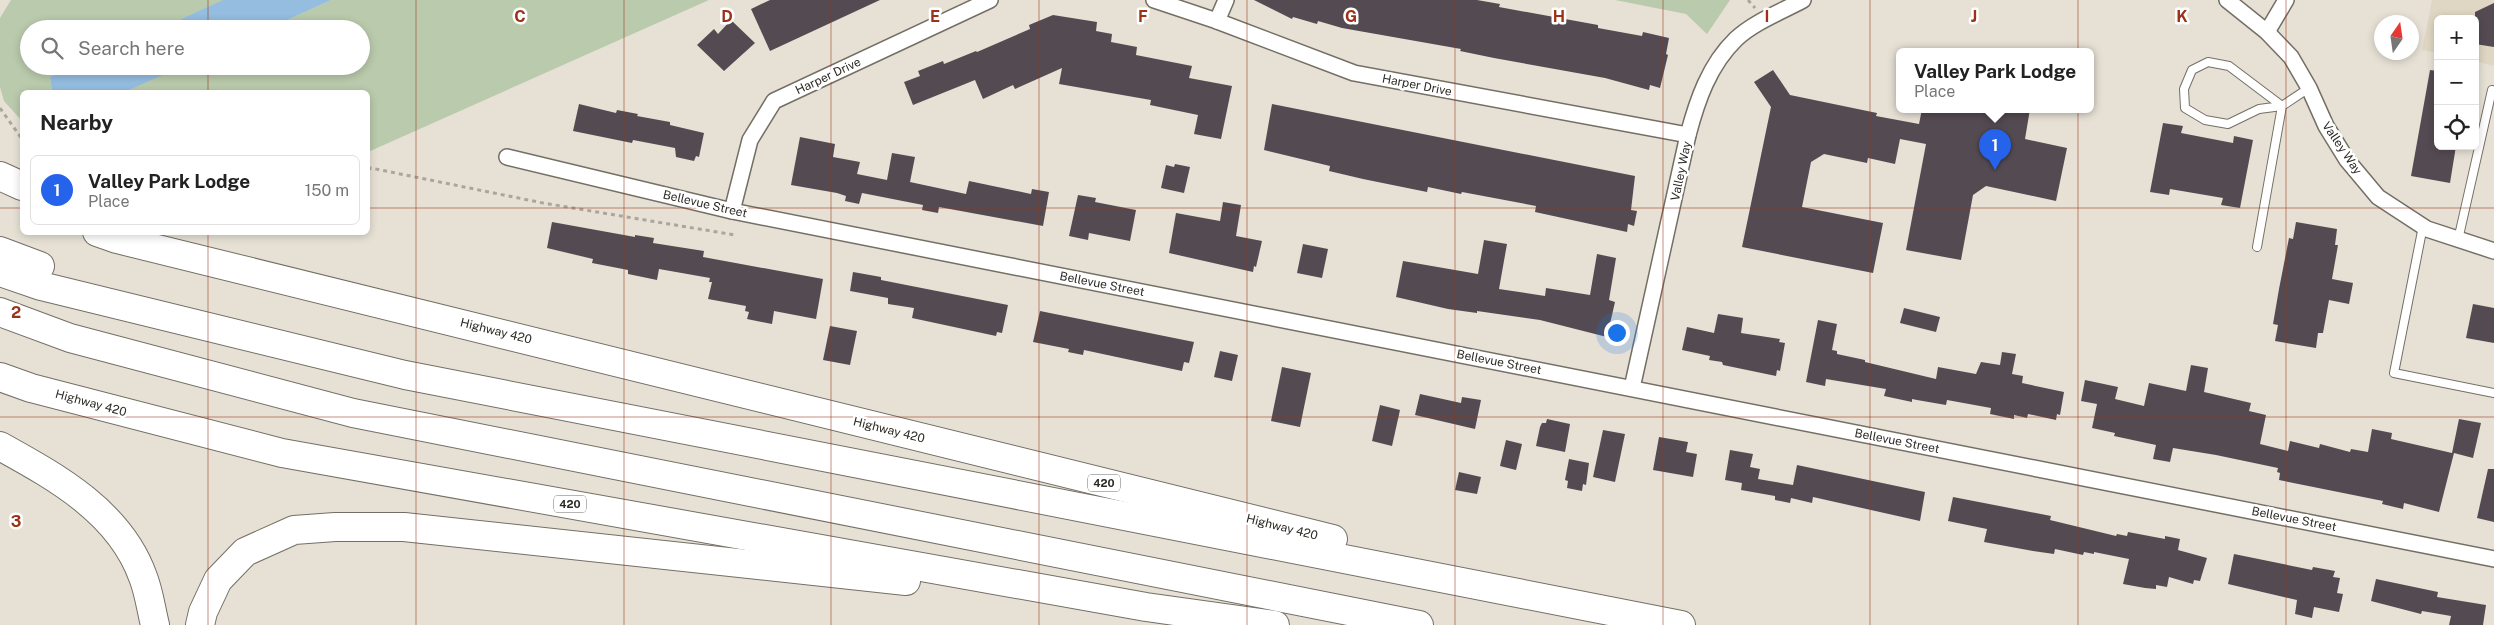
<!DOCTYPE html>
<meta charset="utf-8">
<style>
:root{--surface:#fff;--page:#f6f6f6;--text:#222;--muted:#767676;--line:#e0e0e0;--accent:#2563eb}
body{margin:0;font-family:"Public Sans",sans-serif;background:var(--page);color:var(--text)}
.controls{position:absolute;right:15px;top:15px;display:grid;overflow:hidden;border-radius:8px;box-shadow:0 2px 8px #0003}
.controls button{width:45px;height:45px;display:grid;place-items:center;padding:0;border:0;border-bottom:1px solid var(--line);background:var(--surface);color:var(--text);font:25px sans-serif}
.compass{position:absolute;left:2374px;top:15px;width:45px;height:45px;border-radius:50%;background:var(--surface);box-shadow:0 2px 8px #0003;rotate:13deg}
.you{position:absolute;left:1616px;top:332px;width:18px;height:18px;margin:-12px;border:4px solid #fff;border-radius:50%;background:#1a73e8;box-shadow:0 0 0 8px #1a73e833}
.badge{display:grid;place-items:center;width:32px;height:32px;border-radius:50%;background:var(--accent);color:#fff;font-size:16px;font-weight:700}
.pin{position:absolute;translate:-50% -41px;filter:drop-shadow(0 1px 2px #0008)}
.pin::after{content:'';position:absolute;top:26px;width:18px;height:15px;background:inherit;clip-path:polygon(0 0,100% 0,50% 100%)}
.popup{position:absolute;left:1896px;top:48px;width:198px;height:65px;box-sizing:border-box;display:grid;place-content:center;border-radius:8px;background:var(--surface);filter:drop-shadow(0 1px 4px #0005);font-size:16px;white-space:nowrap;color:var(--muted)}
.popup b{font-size:19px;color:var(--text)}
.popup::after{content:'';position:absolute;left:50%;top:100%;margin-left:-10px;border:10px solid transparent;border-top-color:var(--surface)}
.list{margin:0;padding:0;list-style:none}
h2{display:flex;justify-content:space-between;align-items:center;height:65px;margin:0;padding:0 20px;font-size:21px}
h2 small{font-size:16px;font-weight:400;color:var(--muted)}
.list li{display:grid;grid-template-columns:32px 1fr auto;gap:15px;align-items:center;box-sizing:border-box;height:70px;margin:0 10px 10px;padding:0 10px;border:1px solid var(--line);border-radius:8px}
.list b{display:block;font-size:19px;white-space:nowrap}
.list p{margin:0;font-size:16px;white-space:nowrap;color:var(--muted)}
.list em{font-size:16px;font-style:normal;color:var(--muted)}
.icon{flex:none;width:28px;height:28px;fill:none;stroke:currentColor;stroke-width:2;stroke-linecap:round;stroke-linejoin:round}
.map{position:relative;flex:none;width:2494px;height:625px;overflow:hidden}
.search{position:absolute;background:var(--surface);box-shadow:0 2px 8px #0003;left:20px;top:20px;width:350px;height:55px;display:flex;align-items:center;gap:12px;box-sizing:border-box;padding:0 18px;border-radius:28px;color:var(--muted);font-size:19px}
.panel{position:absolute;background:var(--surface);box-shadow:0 2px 8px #0003;left:20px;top:90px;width:350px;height:145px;border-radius:8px}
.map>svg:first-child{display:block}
.built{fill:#dfd6c3}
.green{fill:#bacaac}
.water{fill:#94bde0}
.building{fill:#544b52}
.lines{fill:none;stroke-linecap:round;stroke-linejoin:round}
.lane-casing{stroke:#746f65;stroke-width:10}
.street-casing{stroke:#746f65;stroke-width:18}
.highway-casing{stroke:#746f65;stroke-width:30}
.path{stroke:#aaa69c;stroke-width:3;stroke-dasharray:4 4;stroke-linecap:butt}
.lane{stroke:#fff;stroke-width:8}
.street{stroke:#fff;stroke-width:15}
.highway{stroke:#fff;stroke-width:28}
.grid{fill:none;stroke:#9a3218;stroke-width:1;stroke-opacity:0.55}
.labels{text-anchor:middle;stroke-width:5;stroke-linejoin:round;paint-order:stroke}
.shield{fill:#fff;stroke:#6c6b67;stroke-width:1}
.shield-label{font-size:11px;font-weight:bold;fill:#2d2b26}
.street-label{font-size:12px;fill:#2d2b26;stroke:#fff}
.grid-label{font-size:16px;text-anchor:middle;font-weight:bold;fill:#9a3218;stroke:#fff;stroke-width:5;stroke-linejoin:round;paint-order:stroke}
</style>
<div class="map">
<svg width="2494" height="625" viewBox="0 0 2494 625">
<rect width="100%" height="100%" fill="#e7e1d5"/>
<path class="built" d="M2432,0H2494V66L2475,61V19H2438V53L2422,50Z"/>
<g class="green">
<path d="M11,0H224L159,29H29V66H75L50,77L52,92H22V121L4,101L0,87V18Z"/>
<path d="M331,0H709L368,152V92H120L180,66H361V29H266Z"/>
<path d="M1615,0H1730L1707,34L1686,14Z"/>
</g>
<g class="water">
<path d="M223,0H331L267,29H159Z"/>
<path d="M75,66H183L124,92H52L50,77Z"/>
</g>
<g class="building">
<path d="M770,0H880L770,51L751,9Z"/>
<path d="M1254,0H1477L1500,4L1499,7L1598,25V28L1642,36L1643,32L1669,38L1666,54L1668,55L1660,88L1650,85L1649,90L1605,78L1494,58L1460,51L1461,49L1342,28L1318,21L1317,24L1293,17L1292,19Z"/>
<path d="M2494,3V47L2475,44V12Z"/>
<path d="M1053,15L1097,22L1096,31L1112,34L1111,42L1137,47L1136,55L1192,66L1189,78L1232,86L1221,139L1194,134L1198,115L1150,105L1151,100L1059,84L1062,68L1015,89L1013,85L983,99L975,80L913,105L904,82L920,76L918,71L943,61L944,64L976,51L977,52L1030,29L1029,25Z"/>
<path d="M731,20L755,43L724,71L697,45L714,29L718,34Z"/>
<path d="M1773,70L1790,95L1877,113L1876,116L1919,124L1922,109H2030L2025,139L2067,148L2056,201L1986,186L1973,195L1961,260L1906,250L1926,144L1900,139L1895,164L1868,158L1867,163L1824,154L1811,162L1802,207L1883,223L1873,273L1742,247L1771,107L1754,82Z"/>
<path d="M2430,70L2438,71V146H2456L2450,183L2411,176Z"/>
<path d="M579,104L616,113L617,110L638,114L637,116L670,122V125L704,133L699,157L696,156L694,161L676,157L675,148L633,140L632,143L573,131Z"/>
<path d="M1272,104L1635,176L1631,210L1637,211L1634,226L1628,224L1627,232L1535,212L1536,206L1462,192L1461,194L1428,187L1427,192L1363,179L1329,171L1330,166L1264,150Z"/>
<path d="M2163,123L2183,126L2181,133L2233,143L2234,136L2253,140L2240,208L2221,205L2223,198L2170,189L2169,195L2150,192Z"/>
<path d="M800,137L835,144L833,157L860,162L857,174L887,180L892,153L915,157L910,182L966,194L969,181L1031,194L1032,189L1049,192L1043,226L939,207L938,213L922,210L923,205L862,193L859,204L845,201L846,196L837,193L791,185Z"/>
<path d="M1175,164L1190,167L1184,193L1161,188L1166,165L1174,167Z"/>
<path d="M1078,195L1096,198L1095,202L1136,210L1130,241L1089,233L1088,240L1069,236Z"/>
<path d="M1223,202L1241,205L1236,236L1262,241L1256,267L1254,266L1253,272L1169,253L1176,213L1220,221Z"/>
<path d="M552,222L635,237V235L654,238L653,243L704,251L703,257L823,279L816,319L774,311L772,324L747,319L749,312L745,311L746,306L708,299L712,282H709L710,278L659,269L657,280L628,274V270L592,263L593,259L547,248Z"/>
<path d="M2296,222L2337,229L2335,245H2338L2332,279L2353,283L2349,304L2329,300L2323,333H2318L2316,348L2275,341L2278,325L2273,324L2279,289L2289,238L2293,239Z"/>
<path d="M1484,240L1507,244L1499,289L1545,296L1546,288L1590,295L1597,254L1616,258L1609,300L1615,302L1607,337L1540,320L1477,311V313L1448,309L1396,297L1403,261L1478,274Z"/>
<path d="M1303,244L1328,249L1322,278L1297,273Z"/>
<path d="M853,272L881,277V280L1008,305L1002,333L997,332L996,336L912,318L914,308L888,304V298L850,291Z"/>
<path d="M2473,304L2494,308V343L2466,338Z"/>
<path d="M1904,308L1940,317L1936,332L1900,323Z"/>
<path d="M1040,311L1194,342L1189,363L1184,362L1182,371L1084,350L1083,355L1068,352L1069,349L1033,342Z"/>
<path d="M1718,314L1743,318L1741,333L1780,339L1779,342L1785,343L1780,371L1777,370L1776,376L1723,365L1722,362L1709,360L1710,356L1682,350L1687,327L1714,333Z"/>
<path d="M1818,320L1837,324L1832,350L1837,351V354L1865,360V362L1936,379L1938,367L1976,374L1981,362L2000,365L2002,352L2016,354L2012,374L2023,376L2022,383L2064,392L2060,415L2057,414L2056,420L2028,414L2027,418L2014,415V419L1990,414L1991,408L1947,400L1946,405L1917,400L1912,399V402L1884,396L1886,389L1826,379L1825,386L1806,382Z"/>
<path d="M830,326L857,331L850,365L823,360Z"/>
<path d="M1220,351L1238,355L1232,381L1214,377Z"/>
<path d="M2191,365L2208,368L2204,392L2251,403L2249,411L2266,415L2260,444L2288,451L2290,441L2319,448L2320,444L2350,452L2351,449L2368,452L2372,429L2392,433L2391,439L2452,453L2459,419L2481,423L2473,458L2454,453L2439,512L2404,503L2403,509L2382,504L2383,501L2279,480L2280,473L2277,472L2278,468L2216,455L2173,448L2170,462L2153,459L2156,445L2114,436L2115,433L2092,428L2097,404L2081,401L2085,380L2118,387L2115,399L2144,406L2149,383L2186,391Z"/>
<path d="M1282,367L1311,373L1300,427L1271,421Z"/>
<path d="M1420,394L1461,403L1462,397L1481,400L1475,429L1415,415Z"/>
<path d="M1380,405L1400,410L1392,446L1372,441Z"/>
<path d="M1547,419L1570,424L1565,452L1536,446L1540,427L1542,423H1546Z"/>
<path d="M1603,430L1625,434L1615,482L1593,477Z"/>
<path d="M1659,437L1688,442L1686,452L1697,454L1693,477L1653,470Z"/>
<path d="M1506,440L1522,444L1516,470L1500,466Z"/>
<path d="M1730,450L1753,454L1750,467L1760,469L1758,479L1793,485L1797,465L1925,492L1920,521L1813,497L1812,503L1791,498L1790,503L1775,500V496L1741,490L1742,483L1725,480Z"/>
<path d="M1569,459L1589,463L1586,485L1583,484L1582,491L1567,488L1568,481L1565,480Z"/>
<path d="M2488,469H2494V522L2477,518Z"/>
<path d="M1459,472L1481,477L1477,494L1455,490Z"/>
<path d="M1953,497L2051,516L2050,520L2116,536L2117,534L2127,536L2128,532L2165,539V536L2180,539L2178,550L2207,558L2200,581L2194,580L2193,584L2169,577L2167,587L2156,585V589L2145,588L2123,584L2129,559L2094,552V554L2084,552L2083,555L2055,549L2054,554L2033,551L1984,542L1987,529L1948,521Z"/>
<path d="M2234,554L2312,570L2313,567L2335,571L2333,577L2340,578L2337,593L2343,594L2339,612L2314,607L2312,618L2295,614L2297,600L2228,584Z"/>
<path d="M2376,579L2438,592L2437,597L2486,605L2483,625H2449L2451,616L2422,611L2421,614L2371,601Z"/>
</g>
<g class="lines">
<defs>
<g id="lane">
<path d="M2208,62L2229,66L2282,106L2259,109L2228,124L2205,120L2185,108L2184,89L2192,70Z"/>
<path d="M2423,226L2394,373L2494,393"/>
<path d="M2458,240L2492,90"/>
<path d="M2257,247L2282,106L2309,88"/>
</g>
<g id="street">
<path d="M1154,0L1217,21L1354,73L1688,135"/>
<path d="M2227,0L2267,32L2291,57L2309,88L2326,126L2347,160L2378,197L2427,229L2494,251"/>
<path d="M1217,21L1226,0"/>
<path d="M2267,32L2286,0"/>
<path d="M507,157L732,211L2494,559"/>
<path d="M732,211L750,140L774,101L990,0"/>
<path d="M1632,388L1688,135C1697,101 1709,65 1736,39C1754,22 1781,12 1803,0"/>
</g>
<g id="highway">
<path d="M0,176L22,186"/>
<path d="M97,232L117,239L1333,539"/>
<path d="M0,251L40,266"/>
<path d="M0,272L41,286L405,375L1681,625"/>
<path d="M0,312L70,338L353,413L1419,625"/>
<path d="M0,377L31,388L282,453L1146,607L1275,625"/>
<path d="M0,446C56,477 120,512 143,577C149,592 151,609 155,625"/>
<path d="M200,625L203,612L218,580L245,552L294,530L335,527H404L906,581"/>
</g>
</defs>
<use href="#lane" class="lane-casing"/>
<use href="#street" class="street-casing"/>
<use href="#highway" class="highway-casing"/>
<g class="path">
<path d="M1748,0L1755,8"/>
<path d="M0,108L22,139"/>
<path d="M368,170L371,168L543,203L735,235"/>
</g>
<use href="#lane" class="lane"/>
<use href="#street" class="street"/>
<use href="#highway" class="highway"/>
</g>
<path class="grid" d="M208,0V29M416,0V625M624,0V625M831,0V625M1039,0V625M1247,0V625M1455,0V625M1663,0V625M1870,0V625M2078,0V625M2286,0V625M208,66V92M0,208H22M368,208H2494M208,232V625M0,417H2494"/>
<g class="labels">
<g class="shield">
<rect x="1088" y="474.5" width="32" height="17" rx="4"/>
<rect x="554" y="495.5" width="32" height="17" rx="4"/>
</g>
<g class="shield-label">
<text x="1104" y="487">420</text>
<text x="570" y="508">420</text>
</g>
<g class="street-label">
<text transform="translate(828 76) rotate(-25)" y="4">Harper Drive</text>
<text transform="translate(1417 85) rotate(11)" y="4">Harper Drive</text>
<text transform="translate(2342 148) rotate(56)" y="4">Valley Way</text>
<text transform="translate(1681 171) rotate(-78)" y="4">Valley Way</text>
<text transform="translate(705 204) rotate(13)" y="4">Bellevue Street</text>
<text transform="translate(1102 284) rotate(11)" y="4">Bellevue Street</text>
<text transform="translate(496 331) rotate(14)" y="4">Highway 420</text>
<text transform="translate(1499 362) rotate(11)" y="4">Bellevue Street</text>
<text transform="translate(91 403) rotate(15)" y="4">Highway 420</text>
<text transform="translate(889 430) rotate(14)" y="4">Highway 420</text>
<text transform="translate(1897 441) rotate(11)" y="4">Bellevue Street</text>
<text transform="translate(2294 519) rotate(11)" y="4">Bellevue Street</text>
<text transform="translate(1282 527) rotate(14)" y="4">Highway 420</text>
</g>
</g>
<g class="grid-label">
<text x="520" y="22">C</text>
<text x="727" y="22">D</text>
<text x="935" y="22">E</text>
<text x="1143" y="22">F</text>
<text x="1351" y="22">G</text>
<text x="1559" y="22">H</text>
<text x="1767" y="22">I</text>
<text x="1974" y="22">J</text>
<text x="2182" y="22">K</text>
<text x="16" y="318">2</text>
<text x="16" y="527">3</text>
</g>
</svg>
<div class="controls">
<button>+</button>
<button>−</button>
<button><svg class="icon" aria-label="locate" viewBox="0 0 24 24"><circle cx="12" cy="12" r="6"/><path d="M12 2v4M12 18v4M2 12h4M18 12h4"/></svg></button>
</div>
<svg class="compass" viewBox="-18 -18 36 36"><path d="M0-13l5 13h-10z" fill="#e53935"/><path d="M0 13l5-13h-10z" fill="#767676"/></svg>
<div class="you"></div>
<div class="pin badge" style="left:1995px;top:170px">1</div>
<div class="popup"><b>Valley Park Lodge</b>Place</div>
<div class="search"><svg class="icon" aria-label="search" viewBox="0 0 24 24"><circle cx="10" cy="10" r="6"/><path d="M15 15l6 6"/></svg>Search here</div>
<section class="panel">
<h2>Nearby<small></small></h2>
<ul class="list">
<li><span class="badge">1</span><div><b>Valley Park Lodge</b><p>Place</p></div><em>150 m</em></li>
</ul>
</section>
</div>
